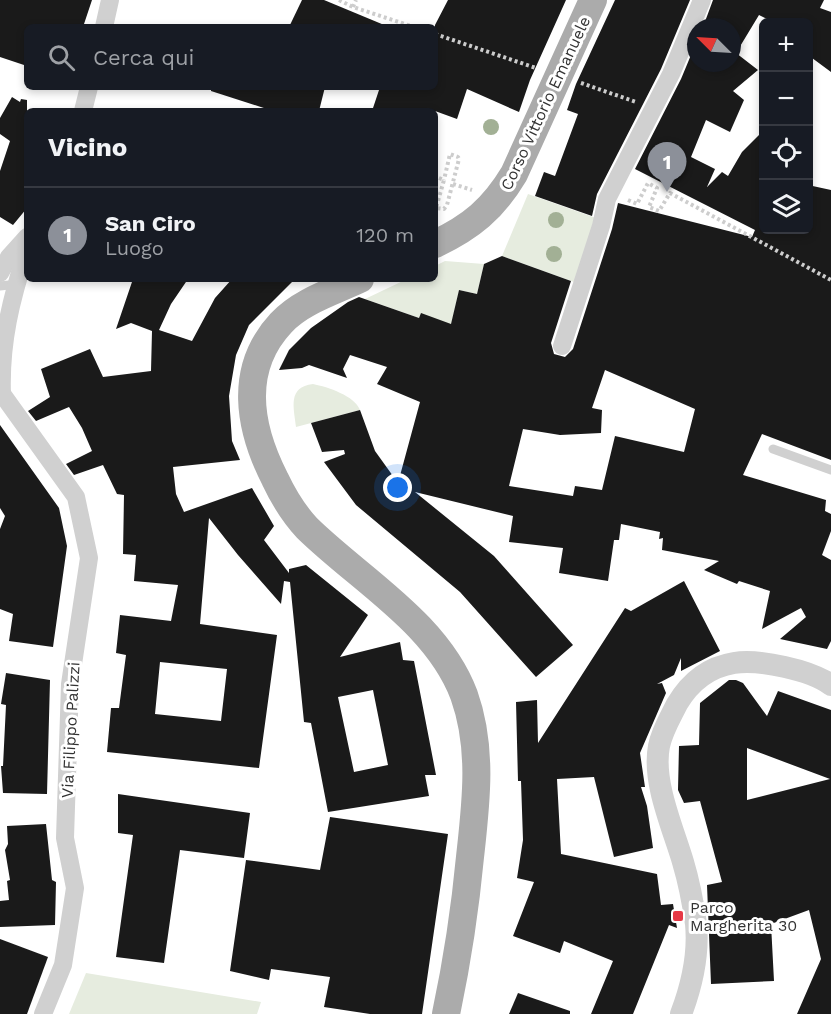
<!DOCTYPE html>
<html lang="it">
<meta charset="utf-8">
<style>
:root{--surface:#171b24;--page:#20242c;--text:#f1f3f6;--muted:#9ea1a6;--line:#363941;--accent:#8c9099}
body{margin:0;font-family:"Work Sans",sans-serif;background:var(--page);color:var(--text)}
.controls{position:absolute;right:18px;top:18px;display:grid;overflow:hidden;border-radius:9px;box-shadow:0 3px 9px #0003}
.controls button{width:54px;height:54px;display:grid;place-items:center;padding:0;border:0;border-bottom:2px solid var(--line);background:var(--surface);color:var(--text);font:30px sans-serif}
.compass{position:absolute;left:687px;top:18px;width:54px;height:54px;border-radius:50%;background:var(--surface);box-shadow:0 3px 9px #0003;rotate:294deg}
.you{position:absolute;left:398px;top:488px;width:21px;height:21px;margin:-15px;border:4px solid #fff;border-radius:50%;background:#1a73e8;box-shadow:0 0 0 9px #1a73e833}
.badge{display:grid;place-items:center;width:39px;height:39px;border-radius:50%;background:var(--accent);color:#fff;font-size:20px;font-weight:700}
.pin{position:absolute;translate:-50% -50px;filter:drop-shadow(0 2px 3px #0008)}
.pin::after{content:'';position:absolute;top:32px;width:21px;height:18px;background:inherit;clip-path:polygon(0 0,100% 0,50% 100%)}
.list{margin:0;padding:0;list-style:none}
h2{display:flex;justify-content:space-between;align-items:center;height:78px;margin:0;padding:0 24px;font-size:26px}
h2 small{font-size:20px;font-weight:400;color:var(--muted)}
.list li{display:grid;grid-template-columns:39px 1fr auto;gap:18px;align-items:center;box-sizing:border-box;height:96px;padding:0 24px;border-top:2px solid var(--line)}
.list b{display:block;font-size:22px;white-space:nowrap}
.list p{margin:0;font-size:20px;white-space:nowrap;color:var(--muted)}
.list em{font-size:20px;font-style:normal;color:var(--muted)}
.icon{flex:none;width:33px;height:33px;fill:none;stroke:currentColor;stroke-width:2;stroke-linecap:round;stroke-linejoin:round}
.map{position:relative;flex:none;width:831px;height:1014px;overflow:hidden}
.search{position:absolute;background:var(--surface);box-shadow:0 3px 9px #0003;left:24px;top:24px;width:414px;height:66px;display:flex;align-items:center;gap:15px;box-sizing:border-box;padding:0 21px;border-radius:9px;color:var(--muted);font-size:22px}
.panel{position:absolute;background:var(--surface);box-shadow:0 3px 9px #0003;left:24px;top:108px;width:414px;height:174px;border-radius:9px}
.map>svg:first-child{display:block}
.green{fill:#e6ecdf}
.building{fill:#1a1a1a;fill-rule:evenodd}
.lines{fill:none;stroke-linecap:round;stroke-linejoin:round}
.path{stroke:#cdcdcd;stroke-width:4;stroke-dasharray:3 3;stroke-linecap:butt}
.service{stroke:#d0d0d0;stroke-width:9}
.minor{stroke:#d0d0d0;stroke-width:18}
.tertiary{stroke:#d0d0d0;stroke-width:22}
.primary{stroke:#ababab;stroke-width:28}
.tree{fill:#a2b095}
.poi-dot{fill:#e63946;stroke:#fff;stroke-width:2}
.labels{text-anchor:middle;stroke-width:6;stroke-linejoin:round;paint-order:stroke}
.street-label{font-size:16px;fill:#333;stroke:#fff}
.poi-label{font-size:16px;fill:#333;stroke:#fff;text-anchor:start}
</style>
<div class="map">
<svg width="831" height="1014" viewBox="0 0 831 1014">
<rect width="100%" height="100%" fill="#fff"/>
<g class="green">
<path d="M528,194L596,218L574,282L502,256Z"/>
<path d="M445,261L484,264L477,294L459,290L450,330L421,314L419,318L365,299L407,279H435V266Z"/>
<path d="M313,384C328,387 355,396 360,410L296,427C294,408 287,387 313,384Z"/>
<path d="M86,973L261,1002L257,1014H69Z"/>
</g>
<g class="building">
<path d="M0,0H92L83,27H27V66L0,57Z"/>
<path d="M302,0H324L389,27H289Z"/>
<path d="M448,0H566L530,80L519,112L467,89L457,119L435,111H372L380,87H435V25Z"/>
<path d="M615,0H690L661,69L597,194L592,216L535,196L544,172L555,176L578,114L567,110L576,84Z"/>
<path d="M713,0H824L820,8L831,12V72L808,55V22H773L759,15L736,53L758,70L733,91L744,100L730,132L706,120L691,157L715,169L707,187L722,172L728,176L742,152L764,130V230H808V185L831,190V460L762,434L743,475L826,500L825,511L831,514V531L822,555L831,560V641L827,649L780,639L806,617L801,608L762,629L770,591L739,581L737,584L704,570L719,561L662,550L663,538L659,539L660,532L621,524L619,540H614L608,581L559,573L563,548L509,542L513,516L415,492L494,556L573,645L536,677L460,592L356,505L324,462L345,454L344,450L322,452L311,423L360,410L375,451L398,483L420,402L377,384L387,367L350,355L343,369L347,378L309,365L302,368L279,370L289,350L311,328L348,302L359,297L419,318L421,313L451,324L459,290L477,294L484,264L502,256L571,281L551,343L554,354L565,357L573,349L612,229L618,203L752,237L755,230L635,169L681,79L696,43V63H732V27H703ZM605,370L695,409L684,452L615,436L602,490L575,486L573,496L509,486L523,429L560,435L601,433L602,410L592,408Z"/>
<path d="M211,87H325L319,111H273L211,91Z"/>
<path d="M12,97L20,102L21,99L27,100V208L13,225L0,217V171L10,141L0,134V118Z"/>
<path d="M133,279H188L171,304L159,330L192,341L215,298L232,279H295L249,325L236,355L229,396L232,441L240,460L173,467L176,494L184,512L252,488L274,526L264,540L289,573V569L306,565L368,615L340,657L400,642L403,660L414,661L436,775H425L429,796L328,812L311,723L304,722L290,582L284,581L281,604L238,555L209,518L200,624L277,635L259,768L107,752L111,708H119L126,655L116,653L120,615L171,621L178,585L134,581L136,555L123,554L124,495L117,494L103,465L74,475L66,464L92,451L82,428L69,407L36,421L28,411L50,397L41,369L90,349L103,377L151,371L152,331L131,323L116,329ZM160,662L227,669L221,721L155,714ZM373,690L388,765L354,772L338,697Z"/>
<path d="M0,425L59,508L67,546L53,647L9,641L13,614L0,609V529L5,516L0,508Z"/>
<path d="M684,581L720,651L681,671V658L674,675L657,684L662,683L666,693L640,753L645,787H641L647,806L653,848L614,857L594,777L557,779L561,854L657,874L661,905L673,904L677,928L669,925L633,1014H591L613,961L564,941L560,953L513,936L534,882L517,878L523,840L521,781H518L516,702L537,700L538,743L625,608L631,611Z"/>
<path d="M6,673L50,680L47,794L3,793L1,766H3L6,705L1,704Z"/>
<path d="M729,680H736L743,683L767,716L778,691L831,710V1014H797L821,959L809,910L771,924L774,981L711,984L707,885L722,882L700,801L684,803L678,790L679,746L699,745L700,703ZM747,748L830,779L747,800Z"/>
<path d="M118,794L250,813L244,858L180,850L164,963L116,957L133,835L118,833Z"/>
<path d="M330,817L448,834L422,1014H370L324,1007L330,977L271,969L269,980L230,971L246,860L320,870Z"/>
<path d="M46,824L52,880L56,882L55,925L0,927V901L9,900L7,881L10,880L5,850L8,844L7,826Z"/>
<path d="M0,939L48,957L27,1014H0Z"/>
<path d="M518,993L570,1011V1014H509Z"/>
</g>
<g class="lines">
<g class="path">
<path d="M339,0L353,7L414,27"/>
<path d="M353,7L356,0"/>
<path d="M435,34L536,68"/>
<path d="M581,83L636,102"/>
<path d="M439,178L444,180L436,208L444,209L447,205L459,159L458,157L450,154L444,180"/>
<path d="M453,184L472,190"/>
<path d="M628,200L637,204L648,183L657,188L649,207L659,211L670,193L831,280"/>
</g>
<g class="service">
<path d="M0,286L9,285L14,289"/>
<path d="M773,449L831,470"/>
</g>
<g class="minor">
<path d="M104,27L110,0"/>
<path d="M83,111L89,87"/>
<path d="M0,273L9,257L27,237"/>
<path d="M562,346L601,226L607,199L671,74L702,0"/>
<path d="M0,391L76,497L89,558L70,684L65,838L75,888L63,965L43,1014"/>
<path d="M2,395C0,343 11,299 27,250"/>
</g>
<path class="tertiary" d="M681,1014C692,985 699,955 696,924C693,903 689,882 683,862C673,828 652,782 659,746C662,731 670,718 677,704C690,682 709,667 734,663C759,659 811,670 831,685"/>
<g class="primary">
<path d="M435,244C471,227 493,209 514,174L593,0"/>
<path d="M360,279C335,291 301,301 281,323C238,369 249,428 275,479C283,496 294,514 307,528C360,580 437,623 464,695C483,748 476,803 470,857C465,910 457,962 446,1014"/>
</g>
</g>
<g class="tree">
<circle cx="491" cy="127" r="8"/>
<circle cx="556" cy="220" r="8"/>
<circle cx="554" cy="254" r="8"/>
</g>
<rect class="poi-dot" x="672" y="910" width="12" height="12" rx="3"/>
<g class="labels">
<g class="street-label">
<text transform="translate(545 103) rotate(-65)" y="6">Corso Vittorio Emanuele</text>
<text transform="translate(70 730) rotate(-87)" y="6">Via Filippo Palizzi</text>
</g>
<g class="poi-label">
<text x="690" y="913">Parco<tspan x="690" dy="18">Margherita 30</tspan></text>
</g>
</g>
</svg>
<div class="controls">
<button>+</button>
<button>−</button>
<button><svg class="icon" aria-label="locate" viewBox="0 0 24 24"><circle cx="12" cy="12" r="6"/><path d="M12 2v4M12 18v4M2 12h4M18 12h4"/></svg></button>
<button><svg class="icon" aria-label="layers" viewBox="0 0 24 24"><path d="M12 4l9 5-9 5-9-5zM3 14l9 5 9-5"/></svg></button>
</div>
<svg class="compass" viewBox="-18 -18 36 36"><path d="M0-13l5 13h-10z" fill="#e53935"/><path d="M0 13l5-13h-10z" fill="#9ea1a6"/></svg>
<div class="you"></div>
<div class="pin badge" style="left:667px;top:192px">1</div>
<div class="search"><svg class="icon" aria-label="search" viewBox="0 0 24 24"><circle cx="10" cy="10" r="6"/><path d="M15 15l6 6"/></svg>Cerca qui</div>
<section class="panel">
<h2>Vicino<small></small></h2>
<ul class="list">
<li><span class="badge">1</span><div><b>San Ciro</b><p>Luogo</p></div><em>120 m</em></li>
</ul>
</section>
</div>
